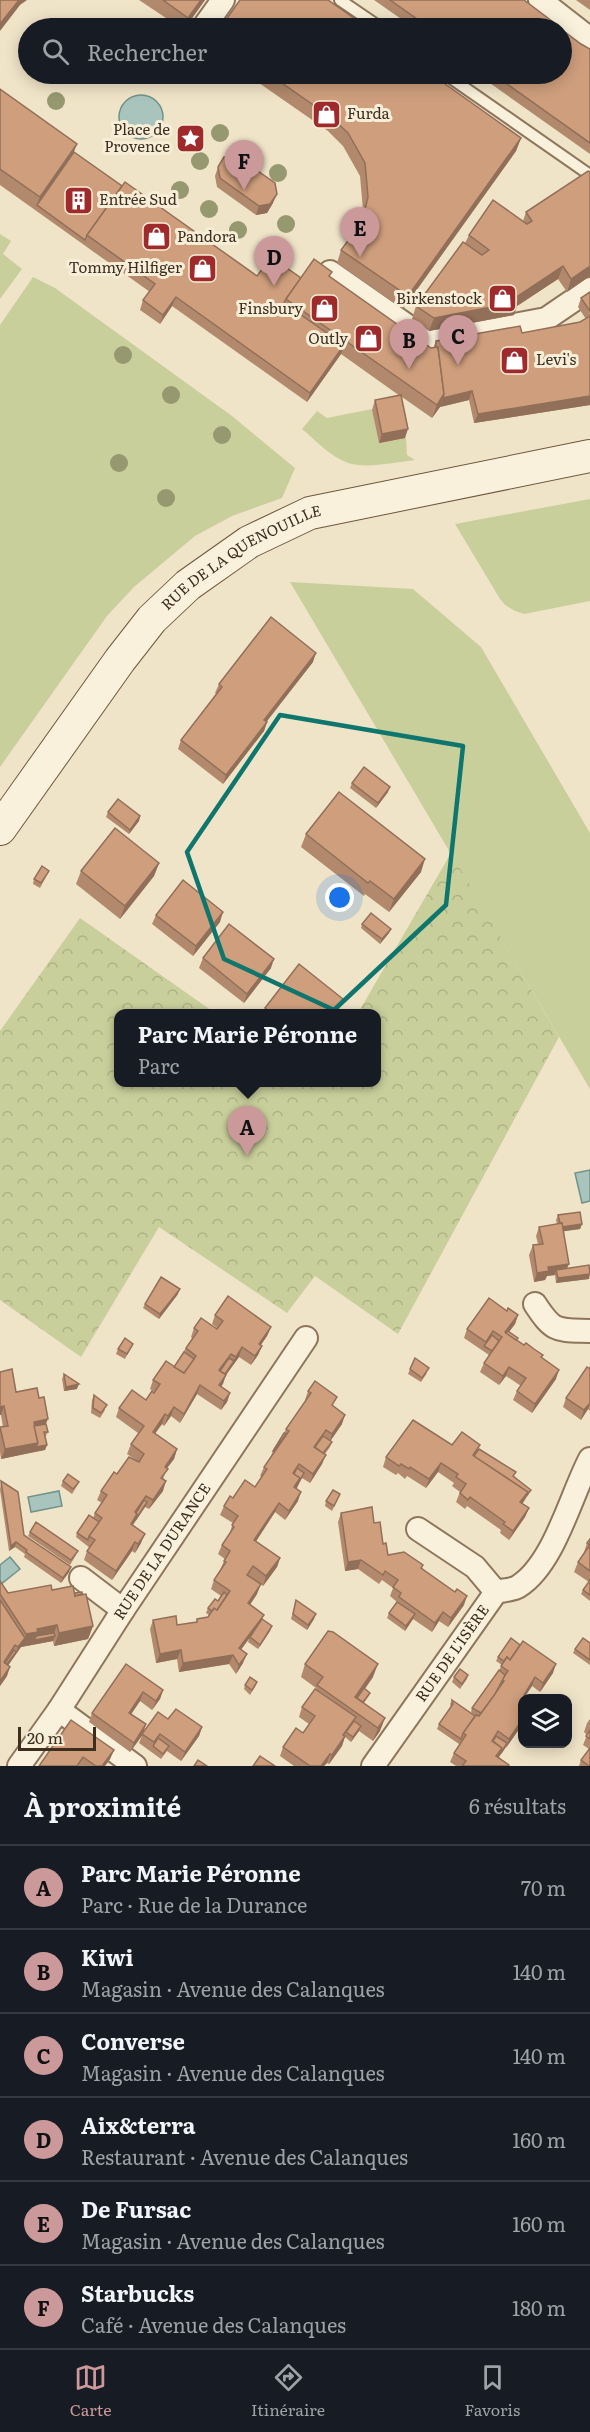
<!DOCTYPE html>
<html lang="fr">
<meta charset="utf-8">
<style>
:root{--surface:#171b24;--page:#242831;--text:#f1f3f6;--muted:#9ea1a6;--line:#363941;--accent:#cc999b}
body{margin:0;font-family:Literata,serif;background:var(--page);color:var(--text)}
.controls{position:absolute;right:18px;bottom:18px;display:grid;overflow:hidden;border-radius:12px;box-shadow:0 3px 15px #0003}
.controls button{width:54px;height:54px;display:grid;place-items:center;padding:0;border:0;border-bottom:2px solid var(--line);background:var(--surface);color:var(--text);font:30px sans-serif}
.scale{position:absolute;left:18px;bottom:15px;width:78px;box-sizing:border-box;padding-left:6px;border:3px solid #3d2e20;border-top:0;font-size:16px;line-height:21px;white-space:nowrap;color:#3d2e20;-webkit-text-stroke:4px #f7eed8;paint-order:stroke}
.you{position:absolute;left:340px;top:898px;width:21px;height:21px;margin:-15px;border:4px solid #fff;border-radius:50%;background:#1a73e8;box-shadow:0 0 0 9px #1a73e833}
.badge{display:grid;place-items:center;width:39px;height:39px;border-radius:50%;background:var(--accent);color:#111;font-size:20px;font-weight:700}
.pin{position:absolute;translate:-50% -50px;filter:drop-shadow(0 2px 3px #0008)}
.pin::after{content:'';position:absolute;top:32px;width:21px;height:18px;background:inherit;clip-path:polygon(0 0,100% 0,50% 100%)}
.popup{position:absolute;left:114px;top:1009px;width:267px;height:78px;box-sizing:border-box;display:grid;place-content:center;border-radius:12px;background:var(--surface);filter:drop-shadow(0 2px 4px #0005);font-size:20px;white-space:nowrap;color:var(--muted)}
.popup b{font-size:22px;color:var(--text)}
.popup::after{content:'';position:absolute;left:50%;top:100%;margin-left:-12px;border:12px solid transparent;border-top-color:var(--surface)}
.list{margin:0;padding:0;list-style:none}
h2{display:flex;justify-content:space-between;align-items:center;height:78px;margin:0;padding:0 24px;font-size:26px}
h2 small{font-size:20px;font-weight:400;color:var(--muted)}
.list li{display:grid;grid-template-columns:39px 1fr auto;gap:18px;align-items:center;box-sizing:border-box;height:84px;padding:0 24px;border-top:2px solid var(--line)}
.list b{display:block;font-size:22px;white-space:nowrap}
.list p{margin:0;font-size:20px;white-space:nowrap;color:var(--muted)}
.list em{font-size:20px;font-style:normal;color:var(--muted)}
.icon{flex:none;width:33px;height:33px;fill:none;stroke:currentColor;stroke-width:2;stroke-linecap:round;stroke-linejoin:round}
.map{position:relative;flex:none;width:590px;height:1766px;overflow:hidden}
.search{position:absolute;background:var(--surface);box-shadow:0 3px 15px #0003;left:18px;right:18px;top:18px;height:66px;display:flex;align-items:center;gap:15px;box-sizing:border-box;padding:0 21px;border-radius:33px;color:var(--muted);font-size:22px}
.sheet{height:582px;background:var(--surface)}
nav{display:flex;justify-content:space-around;align-items:center;box-sizing:border-box;height:84px;border-top:2px solid var(--line);background:var(--surface);font-size:16px;color:var(--muted)}
nav a{display:grid;justify-items:center;gap:3px}
nav .on{color:var(--accent)}
.map>svg:first-child{display:block}
.grass{fill:#c9cf9b}
.park{fill:url(#park-crowns)}
.water{fill:#a9c4bc;stroke:#6f938a;stroke-width:1.5}
.lines{fill:none;stroke-linecap:round;stroke-linejoin:round}
.lane-casing{stroke:#8d765c;stroke-width:14}
.street-casing{stroke:#8d765c;stroke-width:26}
.secondary-casing{stroke:#6f573f;stroke-width:34}
.lane{stroke:#faf1dc;stroke-width:10}
.street{stroke:#faf1dc;stroke-width:22}
.secondary{stroke:#faf1dc;stroke-width:32}
.tree{fill:#96986f}
.wall{fill:#b2896c}
.shaded-wall{fill:#916f58}
.building{fill:#cf9f7d;stroke:#916f58;stroke-width:1.5}
.marked{fill:none;stroke:#0f766e;stroke-width:4.5;stroke-linejoin:round}
.labels{text-anchor:middle;stroke-width:6;stroke-linejoin:round;paint-order:stroke}
.poi-label{font-size:15px;fill:#3d2e20;stroke:#f7eed8;text-anchor:end}
.street-label{font-size:15px;fill:#3d2e20;stroke:#f7eed8}
</style>
<div class="map">
<svg width="590" height="1766" viewBox="0 0 590 1766">
<defs>
<pattern id="park-crowns" width="20" height="18" patternUnits="userSpaceOnUse" patternTransform="scale(1.5)"><rect width="20" height="18" fill="#c9cf9b"/><path d="M2 6a3 3 0 1 1 6 0M12 15a3 3 0 1 1 6 0" fill="none" stroke="#aeb285"/></pattern>
</defs>
<rect width="100%" height="100%" fill="#f0e4c8"/>
<g class="grass">
<path d="M0,234L11,241L3,254L22,269L0,299Z"/>
<path d="M33,277L55,288L232,416L295,468L282,498L232,516L195,536L134,587L107,616L0,767V325Z"/>
<path d="M372,409L379,443L406,437L407,455L415,460C397,462 365,469 348,463C331,457 315,440 302,429L317,411L327,418Z"/>
<path d="M590,499V601L524,614L515,611L505,605L500,599L455,524Z"/>
<path d="M290,582L413,589L481,647L590,833V1089Z"/>
</g>
<path class="park" d="M451,853L559,1037L398,1334L315,1276L287,1313L159,1227L81,1357L0,1300V1031L80,918L215,1013L118,1014V1082H312L316,1085L318,1083L376,1082V1014L358,1013Z"/>
<g class="water">
<circle cx="141" cy="117" r="22"/>
<path d="M590,1170V1201L582,1203L575,1173Z"/>
<path d="M59,1491L62,1506L31,1512L28,1497Z"/>
<path d="M10,1557L20,1569L0,1585V1565Z"/>
</g>
<g class="lines">
<defs>
<g id="lane">
<path d="M340,0L381,28"/>
<path d="M445,74L590,175"/>
</g>
<g id="street">
<path d="M540,0L590,39"/>
<path d="M203,28L223,0"/>
<path d="M330,272L429,341L546,319L590,289"/>
<path d="M535,1304C554,1333 557,1330 590,1331"/>
<path d="M418,1529L475,1567L496,1592"/>
<path d="M81,1578L123,1610"/>
<path d="M59,1710L135,1766"/>
<path id="s1" d="M19,1766L59,1710L123,1610L306,1338"/>
<path id="s2" d="M373,1766L496,1592C503,1590 514,1590 519,1586C554,1564 571,1495 590,1459"/>
</g>
<g id="secondary">
<path id="s3" d="M0,829L120,660L152,619L188,585L249,542L310,513L590,456"/>
</g>
</defs>
<use href="#lane" class="lane-casing"/>
<use href="#street" class="street-casing"/>
<use href="#secondary" class="secondary-casing"/>
<use href="#lane" class="lane"/>
<use href="#street" class="street"/>
<use href="#secondary" class="secondary"/>
</g>
<g class="tree">
<circle cx="56" cy="101" r="9"/>
<circle cx="220" cy="133" r="9"/>
<circle cx="250" cy="153" r="9"/>
<circle cx="200" cy="161" r="9"/>
<circle cx="278" cy="173" r="9"/>
<circle cx="180" cy="190" r="9"/>
<circle cx="209" cy="209" r="9"/>
<circle cx="286" cy="224" r="9"/>
<circle cx="238" cy="230" r="9"/>
<circle cx="266" cy="249" r="9"/>
<circle cx="123" cy="355" r="9"/>
<circle cx="171" cy="395" r="9"/>
<circle cx="222" cy="435" r="9"/>
<circle cx="119" cy="463" r="9"/>
<circle cx="166" cy="498" r="9"/>
</g>
<g class="wall">
<path d="M139,0H205L185,28H181Z"/>
<path d="M374,0H524L561,28H414Z"/>
<path d="M576,0H590V10Z"/>
<path d="M581,44L590,49V154L477,74H561Z"/>
<path d="M246,74H431L521,138L516,151L403,309L337,263L341,250L360,225L363,210L360,176L343,146L328,131Z"/>
<path d="M0,89L74,152L122,186L257,276L301,278L330,277L431,348H433L436,341L522,333L580,322L586,319L578,307L581,298L590,292V405L474,423L469,400L440,407L432,418L402,397L405,438L379,443L372,410L375,400L400,396L341,354L307,402L172,306L160,324L140,310L143,300L150,292L0,185Z"/>
<path d="M218,167L273,203L267,213L256,215L217,187L215,176Z"/>
<path d="M526,212L590,276L567,292L558,279L517,306L514,315L429,331L412,319L416,306L465,243L469,235L523,221Z"/>
<path d="M313,662L266,721L267,722L264,731L223,784L178,749L181,740L216,694L215,693L219,684Z"/>
<path d="M352,783L388,792L376,808L350,788Z"/>
<path d="M108,812L140,816L139,821L129,834L106,817Z"/>
<path d="M306,834L421,872L389,912L365,894L364,896L301,847Z"/>
<path d="M159,863L154,876L120,919L76,884L81,871Z"/>
<path d="M47,875L40,888L33,884L34,879Z"/>
<path d="M156,915L220,922L193,956L152,924Z"/>
<path d="M362,924L391,929L389,933L380,944L361,928Z"/>
<path d="M203,958L271,968L244,1003L199,968Z"/>
<path d="M265,1008L338,1012L337,1014H263Z"/>
<path d="M558,1215L582,1224L580,1229L563,1231L567,1269L589,1279L556,1283L555,1275L547,1276L545,1280L534,1282L529,1255L533,1245L538,1244L536,1236L539,1227L557,1224L556,1220Z"/>
<path d="M178,1294L159,1319L143,1308L145,1304Z"/>
<path d="M215,1315L271,1327L267,1336L261,1345L262,1346L258,1355L251,1365L239,1357L226,1375L221,1386L230,1393L227,1402L221,1410L197,1394L180,1423L171,1416L164,1426L162,1424L155,1434L177,1449L174,1459L167,1468L163,1479V1491L149,1509L145,1507L133,1525L141,1543L135,1553L132,1551L112,1580L84,1560L87,1551L90,1548L76,1537L77,1533L93,1518L95,1513L102,1503L97,1500L101,1491L117,1474L139,1462L127,1454L131,1444L138,1433L116,1417L119,1408L146,1400L154,1393L155,1392L150,1389L153,1380L174,1367L192,1338L191,1337L194,1328L217,1329V1328L212,1324Z"/>
<path d="M518,1315L515,1324L509,1332L517,1340L524,1345L543,1355L541,1358L556,1379L532,1413L513,1400L517,1391L521,1386L506,1376L499,1385L480,1372L484,1363L489,1355L464,1338L467,1329Z"/>
<path d="M133,1344L125,1359L116,1354L118,1349Z"/>
<path d="M590,1366V1411L588,1409L581,1420L563,1407L566,1398Z"/>
<path d="M410,1369L427,1373L421,1382L408,1374Z"/>
<path d="M0,1372L16,1392L39,1398L48,1432L45,1437L47,1445L45,1450L1,1459L0,1452V1428L3,1427L1,1415Z"/>
<path d="M64,1374L77,1389L64,1391L62,1379Z"/>
<path d="M308,1391L334,1407L342,1424L330,1441L332,1442L330,1447L325,1454L322,1464L310,1483L302,1478L298,1485L296,1488L298,1501L285,1520L275,1512L256,1541L280,1558L277,1567L263,1586L249,1576L257,1594L250,1605L262,1619L270,1631L258,1649L248,1642L249,1639L241,1650L243,1663L236,1674L229,1664L179,1672L177,1659L156,1663L150,1629L153,1620L177,1625L196,1622L197,1619L208,1617L209,1615L206,1613L208,1608L218,1601L221,1596L211,1589L214,1580L220,1570L225,1559L218,1554L222,1545L229,1535L233,1523L220,1515L224,1506L233,1498L255,1487L262,1477L260,1476L264,1467L271,1456L273,1451L284,1433L286,1429L306,1400H305Z"/>
<path d="M94,1395L105,1410L100,1418L91,1413L92,1400Z"/>
<path d="M452,1445L479,1449L514,1477L529,1494L522,1504L529,1508L525,1517L509,1540L500,1533L501,1530L467,1506L465,1509L456,1502L460,1492L452,1486L454,1483L438,1472L426,1488L407,1476L405,1479L398,1473L396,1475L383,1467L386,1457Z"/>
<path d="M1,1481L24,1535L69,1572L61,1583L24,1557L25,1554L15,1547L9,1551L0,1490Z"/>
<path d="M63,1481L79,1482L77,1486L72,1494L61,1486Z"/>
<path d="M340,1494L332,1511L325,1506L326,1501Z"/>
<path d="M341,1513L374,1523L388,1555L423,1565L422,1568L464,1605L448,1627L439,1621L432,1632L413,1619L405,1631L387,1618L389,1613L397,1602L390,1596L393,1588L382,1580L379,1584L358,1569L345,1571L338,1522Z"/>
<path d="M30,1532L76,1555L70,1565L28,1536Z"/>
<path d="M590,1539V1601L581,1594L583,1590L589,1582L574,1572L578,1562L584,1552L587,1543Z"/>
<path d="M0,1581L8,1593L52,1590L75,1593L93,1626L88,1639L54,1646L53,1641L21,1647L8,1665L7,1676L0,1686Z"/>
<path d="M296,1600L314,1619L307,1630L291,1619Z"/>
<path d="M590,1643V1665L573,1653L575,1649Z"/>
<path d="M498,1657L553,1673L540,1692L532,1686L525,1696L522,1725L499,1757L509,1766H456L450,1762L454,1753L460,1743L459,1744L437,1729L439,1724L451,1707L450,1704L452,1700L475,1716L471,1712L472,1708L499,1670L502,1665L496,1661Z"/>
<path d="M126,1664L163,1690L160,1699L152,1710L140,1701L131,1714L144,1732L168,1719L202,1727L199,1736L181,1761L167,1751L161,1759L139,1743L142,1736L130,1752L89,1722L92,1713Z"/>
<path d="M305,1664L373,1677L365,1689L370,1693L368,1697L364,1703L380,1731L373,1741L359,1731L351,1742L345,1737L342,1746L329,1764L327,1763L324,1766H294L280,1756L283,1747L303,1733L309,1724L299,1717L302,1707L316,1688L301,1677Z"/>
<path d="M468,1675L467,1679L460,1689L452,1682L454,1677Z"/>
<path d="M257,1682L255,1687L250,1695L244,1689L245,1685Z"/>
<path d="M590,1719V1766H579L581,1760L589,1749L583,1745L587,1735L584,1732L587,1723Z"/>
<path d="M114,1750L110,1759L105,1766H39Z"/>
</g>
<g class="shaded-wall">
<path d="M19,0H27L20,5L0,31V24Z"/>
<path d="M201,0H205L185,28L188,18Z"/>
<path d="M521,138L516,151L403,309L408,296Z"/>
<path d="M77,144L72,157L37,205L35,210L40,197Z"/>
<path d="M277,194L273,203L267,213L256,215L259,206Z"/>
<path d="M563,266L558,279L517,306L514,315L429,331L434,318Z"/>
<path d="M590,266V276L567,292L571,279Z"/>
<path d="M176,297L172,306L160,324L163,315Z"/>
<path d="M344,345L341,354L307,402L310,393Z"/>
<path d="M472,391L469,400L440,407L443,398Z"/>
<path d="M444,394L440,407L432,418L437,405Z"/>
<path d="M590,396V405L474,423L478,414Z"/>
<path d="M408,429L405,438L379,443L382,434Z"/>
<path d="M316,653L313,662L261,729L264,720Z"/>
<path d="M267,722L264,731L223,784L226,775Z"/>
<path d="M390,787L388,792L376,808L378,803Z"/>
<path d="M140,816L139,821L129,834L130,830Z"/>
<path d="M425,859L421,872L389,912L394,899Z"/>
<path d="M159,863L154,876L120,919L125,906Z"/>
<path d="M223,912L220,922L193,956L196,946Z"/>
<path d="M391,929L389,933L380,944L382,939Z"/>
<path d="M274,959L271,968L244,1003L247,994Z"/>
<path d="M343,999L337,1014H331Z"/>
<path d="M582,1224L580,1229L559,1232L561,1227Z"/>
<path d="M569,1264L565,1273L556,1270L555,1275L547,1276L545,1280L534,1282L537,1273L548,1267Z"/>
<path d="M590,1274L589,1279L556,1283L558,1278Z"/>
<path d="M180,1289L178,1294L159,1319L160,1314Z"/>
<path d="M518,1315L515,1324L505,1337V1332Z"/>
<path d="M271,1327L267,1336L255,1353L259,1344Z"/>
<path d="M262,1346L258,1355L251,1365L255,1356Z"/>
<path d="M242,1347L239,1357L220,1383L222,1378Z"/>
<path d="M509,1367L506,1376L499,1385L503,1376Z"/>
<path d="M559,1370L556,1379L532,1413L535,1404Z"/>
<path d="M226,1375L223,1384L216,1394L219,1385Z"/>
<path d="M79,1384L77,1389L64,1391L66,1387Z"/>
<path d="M200,1385L197,1394L180,1423L184,1414Z"/>
<path d="M230,1393L227,1402L221,1410L224,1401Z"/>
<path d="M590,1403L588,1409L581,1420L584,1410Z"/>
<path d="M4,1406L1,1415H0V1407Z"/>
<path d="M174,1407L171,1416L164,1426L168,1416Z"/>
<path d="M165,1414L162,1424L149,1441L153,1432Z"/>
<path d="M345,1415L342,1424L329,1443L332,1434Z"/>
<path d="M48,1419L44,1428L32,1426L34,1422Z"/>
<path d="M38,1443L34,1452L1,1459L5,1449Z"/>
<path d="M47,1445L45,1450L34,1452L36,1447Z"/>
<path d="M177,1449L174,1459L161,1476L165,1467Z"/>
<path d="M326,1455L322,1464L310,1483L313,1474Z"/>
<path d="M441,1463L438,1472L426,1488L429,1479Z"/>
<path d="M304,1473L297,1488L291,1496L294,1487Z"/>
<path d="M166,1481L163,1491L149,1509L153,1500Z"/>
<path d="M301,1492L298,1501L285,1520L289,1511Z"/>
<path d="M528,1492L524,1501L517,1512L520,1502Z"/>
<path d="M147,1502L145,1507L127,1533L131,1524Z"/>
<path d="M279,1503L275,1512L251,1549L254,1540Z"/>
<path d="M529,1508L525,1517L509,1540L513,1531Z"/>
<path d="M145,1534L141,1543L135,1553L138,1544Z"/>
<path d="M16,1542L15,1547L9,1551L11,1546Z"/>
<path d="M135,1542L132,1551L112,1580L116,1571Z"/>
<path d="M280,1558L277,1567L263,1586L266,1576Z"/>
<path d="M361,1560L358,1569L345,1571L348,1562Z"/>
<path d="M71,1567L69,1572L61,1583L63,1578Z"/>
<path d="M261,1584L257,1594L244,1613L248,1603Z"/>
<path d="M467,1596L464,1605L448,1627L451,1618Z"/>
<path d="M443,1612L439,1621L432,1632L435,1623Z"/>
<path d="M316,1614L314,1619L307,1630L308,1625Z"/>
<path d="M415,1614L413,1619L405,1631L406,1626Z"/>
<path d="M264,1615L260,1624L235,1657L239,1648Z"/>
<path d="M57,1625L53,1636H55L53,1641L21,1647L5,1670L7,1665L16,1652L18,1647L25,1638L26,1634L37,1629Z"/>
<path d="M93,1626L88,1639L54,1646L59,1633Z"/>
<path d="M272,1626L270,1631L258,1649L260,1645Z"/>
<path d="M181,1650L177,1659L156,1663L160,1654Z"/>
<path d="M247,1654L243,1663L236,1674L239,1665Z"/>
<path d="M233,1655L229,1664L179,1672L183,1663Z"/>
<path d="M378,1664L373,1677L353,1705L355,1697Z"/>
<path d="M556,1664L553,1673L540,1692L543,1683Z"/>
<path d="M10,1667L7,1676L0,1686V1681Z"/>
<path d="M535,1677L532,1686L524,1698V1695Z"/>
<path d="M163,1690L160,1699L152,1710L156,1701Z"/>
<path d="M143,1692L140,1701L126,1722L129,1713Z"/>
<path d="M385,1718L380,1731L373,1741L378,1728Z"/>
<path d="M522,1720V1725L506,1748L509,1739Z"/>
<path d="M146,1724L143,1734L130,1752L134,1743Z"/>
<path d="M361,1726L359,1731L351,1742L353,1737Z"/>
<path d="M202,1727L199,1736L181,1761L185,1752Z"/>
<path d="M345,1736L342,1746L329,1764L332,1755Z"/>
<path d="M507,1743L505,1748L493,1765L496,1756Z"/>
<path d="M114,1750L110,1759L105,1766H102Z"/>
<path d="M330,1754L327,1763L324,1766H321Z"/>
</g>
<g class="building">
<path d="M0,0H19L0,24Z"/>
<path d="M163,0H201L188,18Z"/>
<path d="M240,0H328L368,28H220Z"/>
<path d="M390,0H524L561,28H430Z"/>
<path d="M561,29L581,44L590,49V143L493,74H561Z"/>
<path d="M269,74H431L521,138L408,296L341,250L362,222L368,197L365,163L348,133L332,118Z"/>
<path d="M0,89L77,144L40,197L0,169Z"/>
<path d="M74,152L122,186L87,235L85,240L37,205Z"/>
<path d="M235,155L275,183L277,194L270,204L259,206L220,178L218,167L224,157Z"/>
<path d="M588,171L590,172V266L571,279L563,266L518,296V302L434,318L416,306L463,242L482,255L489,250L469,235L493,200L527,224L532,221L526,212Z"/>
<path d="M125,182L257,276L271,257L301,278L286,299L284,303L344,345L310,393L176,297L163,315L143,300L155,284L87,235Z"/>
<path d="M314,259L332,272L329,276L431,348L438,347L444,394L437,405L286,299Z"/>
<path d="M590,292V311L581,298Z"/>
<path d="M590,316V396L478,414L472,391L443,398L444,394L438,347H436V341L520,326L522,333L580,322Z"/>
<path d="M401,395L408,429L382,434L375,400Z"/>
<path d="M271,617L316,653L264,720L267,722L226,775L181,740L222,687L219,684Z"/>
<path d="M364,767L390,787L378,803L352,783Z"/>
<path d="M339,792L425,859L394,899L370,881L368,883L306,834Z"/>
<path d="M118,799L140,816L130,830L108,812Z"/>
<path d="M115,828L159,863L125,906L81,871Z"/>
<path d="M42,866L49,871L41,883L34,879Z"/>
<path d="M183,880L223,912L196,946L156,915Z"/>
<path d="M371,913L391,929L382,939L362,924Z"/>
<path d="M229,924L274,959L247,994L203,958Z"/>
<path d="M299,964L343,999L331,1014H272L265,1008Z"/>
<path d="M580,1212L582,1224L562,1227V1223H560L558,1215Z"/>
<path d="M562,1223L569,1264L548,1267L549,1271L537,1273L533,1245L543,1244L539,1227Z"/>
<path d="M589,1265L590,1274L558,1278L556,1270Z"/>
<path d="M161,1277L180,1289L160,1314L145,1304Z"/>
<path d="M228,1296L271,1327L259,1344L262,1346L255,1356L242,1347L236,1357L231,1354L219,1370L226,1375L219,1385L230,1393L224,1401L200,1385L184,1414L174,1407L168,1416L165,1414L153,1432L177,1449L165,1467L168,1469L161,1478L166,1481L153,1500L146,1496L135,1512L137,1514L131,1524L145,1534L138,1544L135,1542L116,1571L87,1551L95,1540L89,1536L102,1518L95,1513L107,1495L101,1491L114,1472L117,1474L129,1457L139,1462L144,1454L131,1444L144,1426L119,1408L132,1390L146,1400L152,1391L154,1393L160,1384L153,1380L166,1361L184,1373L196,1356L186,1348L198,1331L194,1328L201,1318L217,1329L223,1321L215,1315Z"/>
<path d="M489,1298L507,1311L508,1308L518,1315L505,1332L524,1345L526,1343L534,1349L543,1355L541,1357L559,1370L535,1404L517,1391L526,1378L509,1367L503,1376L484,1363L502,1337L493,1331L486,1342L467,1329Z"/>
<path d="M508,1331L518,1338L516,1340L506,1333Z"/>
<path d="M492,1335L499,1341L492,1351L484,1346Z"/>
<path d="M125,1338L133,1344L127,1354L118,1349Z"/>
<path d="M184,1352L194,1359L184,1373L174,1367Z"/>
<path d="M229,1358L234,1361L225,1374L220,1371Z"/>
<path d="M415,1358L429,1368L422,1378L410,1369Z"/>
<path d="M587,1367L590,1369V1403L584,1410L566,1398Z"/>
<path d="M12,1369L16,1392L37,1388L39,1398L44,1397L48,1419L34,1422L38,1443L5,1449L0,1427L8,1426L4,1406L0,1407V1372Z"/>
<path d="M64,1374L79,1384L66,1387Z"/>
<path d="M315,1381L337,1397L332,1405L345,1415L332,1434L326,1430L314,1447L326,1455L313,1474L299,1464L293,1473L300,1478L294,1487L301,1492L289,1511L279,1503L254,1540L280,1558L266,1576L253,1566L247,1575L261,1584L248,1603L264,1615L239,1648L247,1654L239,1665L233,1655L183,1663L181,1650L160,1654L153,1620L176,1616L177,1625L197,1622V1619L208,1617L214,1608L217,1610L230,1591L214,1580L226,1562L224,1561L230,1551L222,1545L234,1527L232,1525L238,1516L224,1506L230,1496L233,1498L245,1480L255,1487L267,1469L264,1467L289,1431L286,1429L311,1393L308,1391Z"/>
<path d="M94,1395L107,1405L101,1413L93,1408Z"/>
<path d="M413,1420L452,1445L462,1432L480,1445L473,1455L528,1492L520,1502L529,1508L513,1531L503,1524L505,1522L470,1497L468,1500L460,1493L466,1484L456,1477L458,1474L441,1463L429,1479L410,1467L409,1469L401,1464L399,1466L386,1457Z"/>
<path d="M46,1424L48,1432H44L47,1445L36,1447L38,1443L34,1426Z"/>
<path d="M284,1433L286,1434L274,1451H273Z"/>
<path d="M323,1436L332,1442L323,1453L315,1447Z"/>
<path d="M479,1449L516,1472L513,1476L531,1490L526,1496L528,1492L474,1456Z"/>
<path d="M297,1468L304,1473L300,1480V1478L294,1474Z"/>
<path d="M68,1474L79,1482L73,1489L63,1481Z"/>
<path d="M1,1481L18,1492L24,1535L71,1567L63,1578L26,1552L27,1550L16,1542L11,1546Z"/>
<path d="M333,1490L340,1494L334,1506L326,1501Z"/>
<path d="M144,1500L147,1502L136,1519L137,1514L136,1513Z"/>
<path d="M372,1507L374,1523L380,1522L383,1544L386,1543L388,1555L404,1552L423,1565L421,1568L455,1592L457,1589L467,1596L451,1618L443,1612L435,1623L399,1597L401,1593L393,1587L398,1580L385,1571L383,1575L361,1560L348,1562L341,1513Z"/>
<path d="M89,1515L99,1522L89,1536L88,1540L77,1533Z"/>
<path d="M36,1522L78,1551L71,1560L30,1532Z"/>
<path d="M590,1539V1571L578,1562L590,1545L587,1543Z"/>
<path d="M590,1580V1595L583,1590Z"/>
<path d="M0,1581L8,1593L51,1585L52,1590L73,1586L75,1596L86,1594L93,1626L59,1633L57,1625L37,1629L38,1632L26,1634L0,1594Z"/>
<path d="M82,1592V1594L75,1596V1593Z"/>
<path d="M224,1592L227,1595L217,1610L214,1608L212,1611L208,1608L215,1599L218,1601Z"/>
<path d="M0,1600L25,1638L18,1647L15,1645L4,1662L10,1667L0,1681Z"/>
<path d="M296,1600L316,1614L308,1625L293,1614Z"/>
<path d="M397,1602L415,1614L406,1626L389,1613Z"/>
<path d="M262,1619L272,1626L260,1645L250,1637Z"/>
<path d="M328,1631L333,1632L378,1664L355,1697L385,1718L378,1728L317,1685L323,1677L305,1664Z"/>
<path d="M54,1633L55,1636L35,1640L36,1636Z"/>
<path d="M511,1638L520,1645L510,1660L507,1657L504,1661L498,1657Z"/>
<path d="M583,1638L590,1643V1660L575,1649Z"/>
<path d="M523,1641L556,1664L543,1683L535,1677L524,1695L529,1698H522V1720L509,1739L498,1731L492,1741L502,1748L496,1756L509,1765L508,1766H462L466,1761L454,1753L466,1735L463,1733L476,1715L479,1716L504,1681L502,1680L508,1671L501,1666L507,1657L510,1660Z"/>
<path d="M14,1650L16,1652L7,1664L5,1663Z"/>
<path d="M126,1664L163,1690L156,1701L143,1692L129,1713L146,1724L134,1743L92,1713Z"/>
<path d="M460,1669L468,1675L462,1684L454,1677Z"/>
<path d="M499,1670L505,1675L495,1694L481,1713L472,1708Z"/>
<path d="M250,1677L257,1682L252,1690L245,1685Z"/>
<path d="M364,1688L370,1693L363,1702L357,1698Z"/>
<path d="M315,1689L356,1717L343,1735L345,1736L332,1755L330,1754L321,1766H310L283,1747L296,1728L303,1733L315,1716L302,1707Z"/>
<path d="M452,1700L475,1716L463,1733L461,1739L439,1724L453,1704Z"/>
<path d="M176,1709L202,1727L185,1752L160,1734L154,1742L142,1734L158,1712L168,1719Z"/>
<path d="M71,1720L114,1750L102,1766H96L83,1757L77,1766H39Z"/>
<path d="M354,1721L361,1726L353,1737L346,1732Z"/>
<path d="M590,1730V1739L586,1736Z"/>
<path d="M496,1736L507,1743L501,1753L502,1748L493,1741Z"/>
<path d="M158,1738L169,1746L163,1754L153,1746Z"/>
<path d="M590,1748V1766H589L581,1760Z"/>
<path d="M260,1756L275,1766H253Z"/>
<path d="M198,1760L207,1766H194Z"/>
</g>
<path class="marked" d="M280,715L463,746L446,905L334,1010L224,959L187,852Z"/>
<defs>
<symbol id="shop-square" viewBox="-11 -11 22 22"><rect x="-9" y="-9" width="18" height="18" rx="4" fill="#9e2a2b" stroke="#f7eed8"/><path d="M-5-2.5h2.3a2.7 3.5 0 0 1 5.4 0H5L5.5 6h-11ZM-1.5-2.5h3a1.5 2.3 0 0 0-3 0Z" fill="#fff"/></symbol>
<symbol id="sight-square" viewBox="-11 -11 22 22"><rect x="-9" y="-9" width="18" height="18" rx="4" fill="#9e2a2b" stroke="#f7eed8"/><path d="M0-6L1.8-2.2L6-1.7L2.9 1.2L3.7 5.4L0 3.3L-3.7 5.4L-2.9 1.2L-6-1.7L-1.8-2.2Z" fill="#fff"/></symbol>
<symbol id="building-square" viewBox="-11 -11 22 22"><rect x="-9" y="-9" width="18" height="18" rx="4" fill="#9e2a2b" stroke="#f7eed8"/><path d="M-4-6H4V6H1V3H-1V6H-4ZM-2.5-4.3h1.7v1.8h-1.7ZM.8-4.3h1.7v1.8H.8ZM-2.5-1h1.7V.8h-1.7ZM.8-1h1.7V.8H.8Z" fill="#fff"/></symbol>
</defs>
<g fill-rule="evenodd">
<use href="#shop-square" x="310" y="98" width="33" height="33"/>
<use href="#sight-square" x="174" y="122" width="33" height="33"/>
<use href="#building-square" x="62" y="184" width="33" height="33"/>
<use href="#shop-square" x="140" y="220" width="33" height="33"/>
<use href="#shop-square" x="186" y="252" width="33" height="33"/>
<use href="#shop-square" x="486" y="282" width="33" height="33"/>
<use href="#shop-square" x="308" y="292" width="33" height="33"/>
<use href="#shop-square" x="352" y="322" width="33" height="33"/>
<use href="#shop-square" x="498" y="344" width="33" height="33"/>
</g>
<g class="labels">
<g class="poi-label">
<text x="347" y="119" text-anchor="start">Furda</text>
<text x="170" y="135">Place de<tspan x="170" dy="17">Provence</tspan></text>
<text x="99" y="205" text-anchor="start">Entrée Sud</text>
<text x="177" y="242" text-anchor="start">Pandora</text>
<text x="182" y="273">Tommy Hilfiger</text>
<text x="482" y="304">Birkenstock</text>
<text x="303" y="314">Finsbury</text>
<text x="348" y="344">Outly</text>
<text x="536" y="365" text-anchor="start">Levi's</text>
</g>
<g class="street-label">
<text dy="5" stroke="none"><textPath href="#s3" startOffset="369">RUE DE LA QUENOUILLE</textPath></text>
<text dy="5" stroke="none"><textPath href="#s1" startOffset="258">RUE DE LA DURANCE</textPath></text>
<text dy="5" stroke="none"><textPath href="#s2" startOffset="138">RUE DE L'ISÈRE</textPath></text>
</g>
</g>
</svg>
<div class="controls">
<button><svg class="icon" aria-label="layers" viewBox="0 0 24 24"><path d="M12 4l9 5-9 5-9-5zM3 14l9 5 9-5"/></svg></button>
</div>
<div class="scale">20 m</div>
<div class="you"></div>
<div class="pin badge" style="left:247px;top:1156px">A</div>
<div class="popup"><b>Parc Marie Péronne</b>Parc</div>
<div class="pin badge" style="left:409px;top:369px">B</div>
<div class="pin badge" style="left:458px;top:365px">C</div>
<div class="pin badge" style="left:274px;top:286px">D</div>
<div class="pin badge" style="left:360px;top:257px">E</div>
<div class="pin badge" style="left:244px;top:190px">F</div>
<div class="search"><svg class="icon" aria-label="search" viewBox="0 0 24 24"><circle cx="10" cy="10" r="6"/><path d="M15 15l6 6"/></svg>Rechercher</div>
</div>
<section class="sheet">
<h2>À proximité<small>6 résultats</small></h2>
<ul class="list">
<li><span class="badge">A</span><div><b>Parc Marie Péronne</b><p>Parc · Rue de la Durance</p></div><em>70 m</em></li>
<li><span class="badge">B</span><div><b>Kiwi</b><p>Magasin · Avenue des Calanques</p></div><em>140 m</em></li>
<li><span class="badge">C</span><div><b>Converse</b><p>Magasin · Avenue des Calanques</p></div><em>140 m</em></li>
<li><span class="badge">D</span><div><b>Aix&amp;terra</b><p>Restaurant · Avenue des Calanques</p></div><em>160 m</em></li>
<li><span class="badge">E</span><div><b>De Fursac</b><p>Magasin · Avenue des Calanques</p></div><em>160 m</em></li>
<li><span class="badge">F</span><div><b>Starbucks</b><p>Café · Avenue des Calanques</p></div><em>180 m</em></li>
</ul>
</section>
<nav>
<a class="on"><svg class="icon" aria-label="map" viewBox="0 0 24 24"><path d="M3 6l6-2 6 2 6-2v14l-6 2-6-2-6 2zM9 4v14M15 6v14"/></svg>Carte</a>
<a><svg class="icon" aria-label="directions" viewBox="0 0 24 24"><path d="M12 3l9 9-9 9-9-9zM9 14v-3h6M13 9l2 2-2 2"/></svg>Itinéraire</a>
<a><svg class="icon" aria-label="saved" viewBox="0 0 24 24"><path d="M7 4h10v16l-5-4-5 4z"/></svg>Favoris</a>
</nav>
